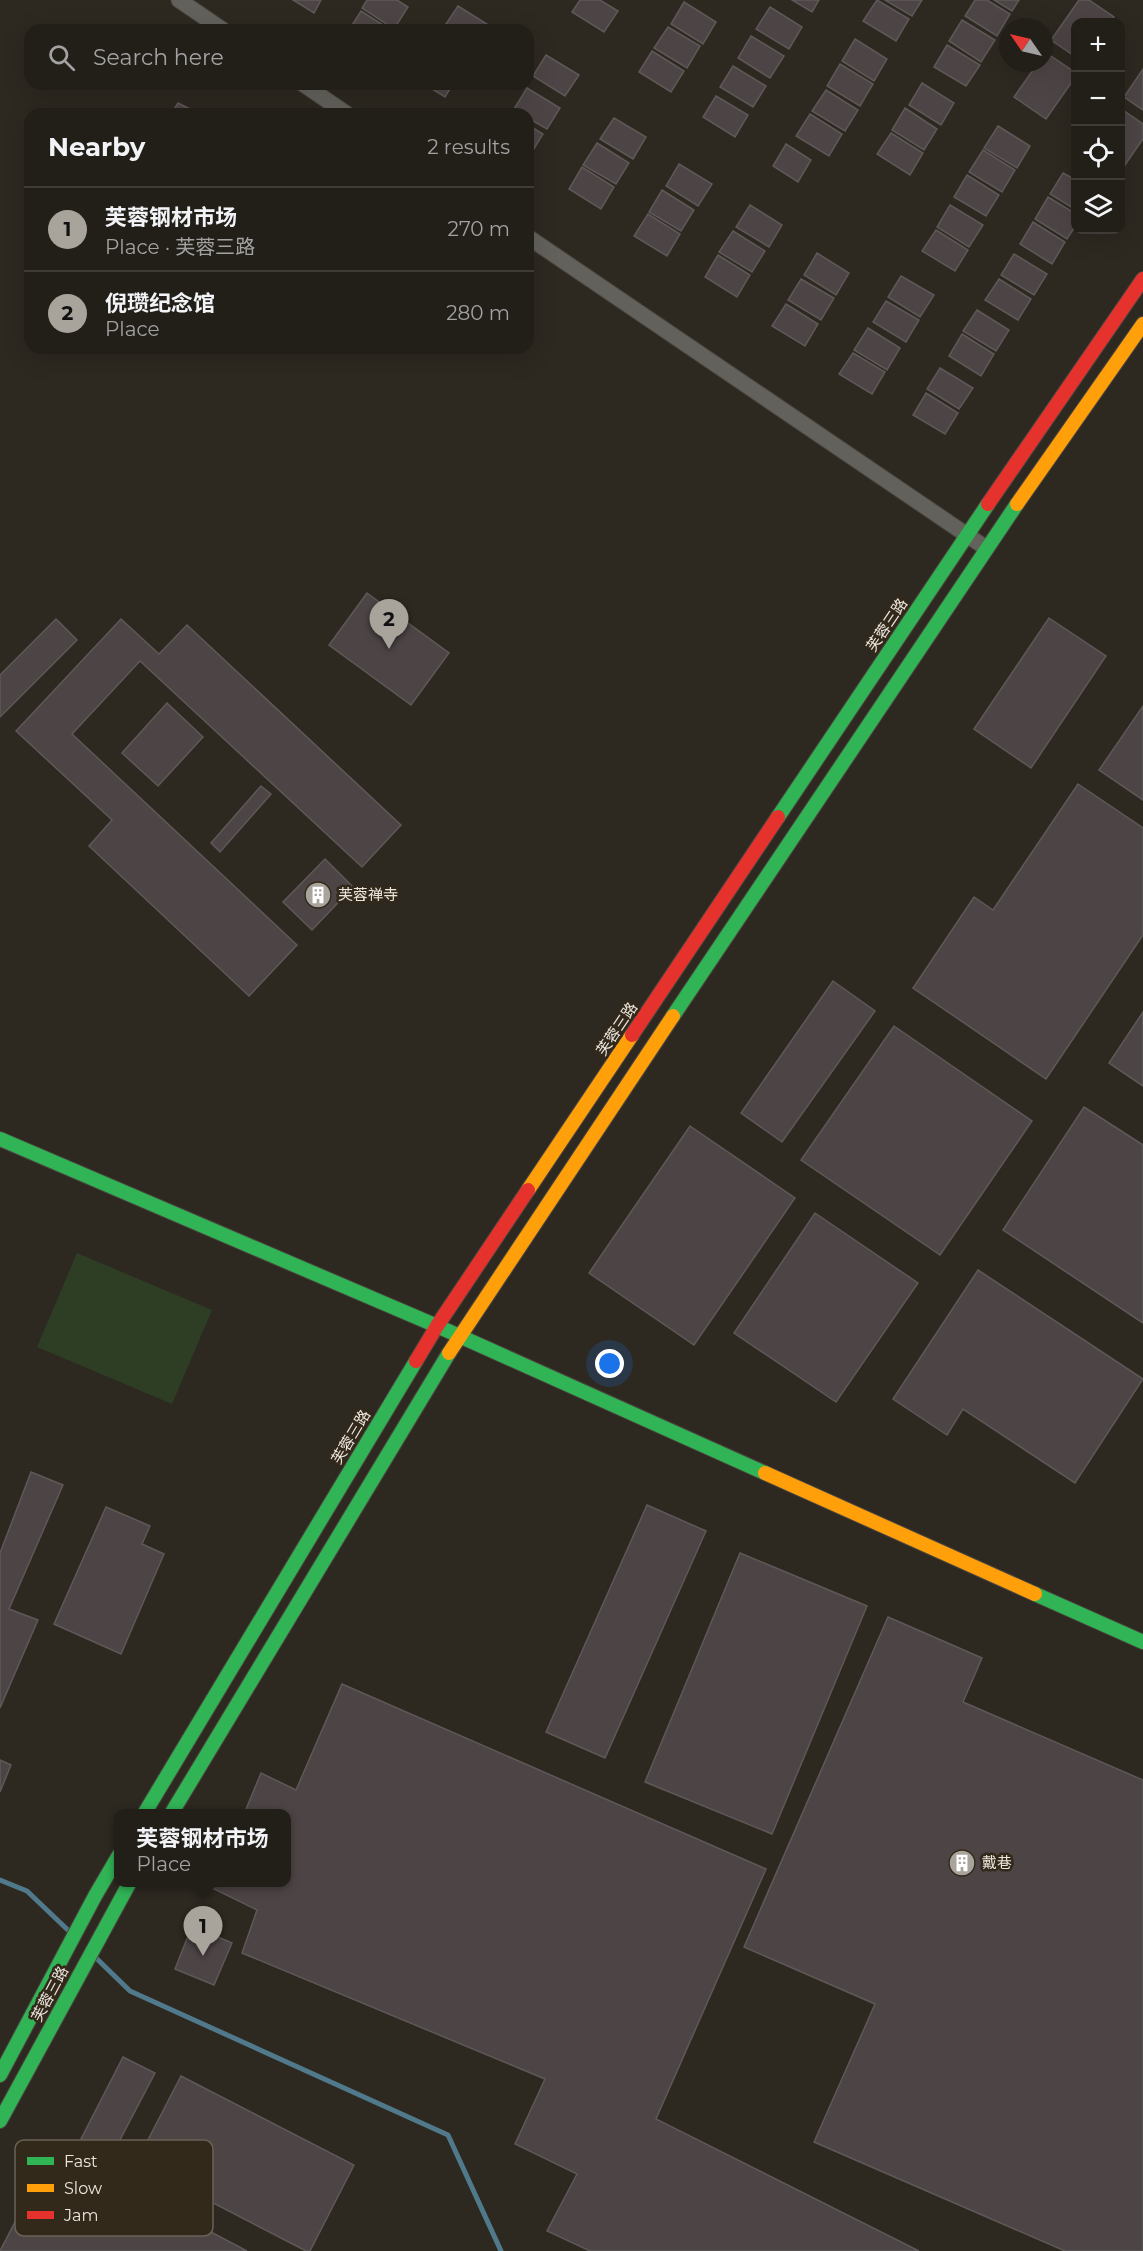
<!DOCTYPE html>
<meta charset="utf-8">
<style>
:root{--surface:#221e18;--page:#2e2b25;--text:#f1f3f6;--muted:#a2a2a2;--line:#3f3c37;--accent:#a9a49b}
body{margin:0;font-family:Montserrat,"Noto Sans SC",sans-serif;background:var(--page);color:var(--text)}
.controls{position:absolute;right:18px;top:18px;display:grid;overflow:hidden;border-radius:12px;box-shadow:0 6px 24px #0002}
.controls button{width:54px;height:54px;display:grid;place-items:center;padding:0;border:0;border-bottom:2px solid var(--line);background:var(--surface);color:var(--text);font:30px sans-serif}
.compass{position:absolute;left:999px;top:18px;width:54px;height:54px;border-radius:50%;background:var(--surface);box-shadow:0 6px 24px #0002;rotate:304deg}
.you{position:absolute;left:610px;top:1364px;width:21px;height:21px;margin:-15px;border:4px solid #fff;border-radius:50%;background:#1a73e8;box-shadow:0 0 0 9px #1a73e833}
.badge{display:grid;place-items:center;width:39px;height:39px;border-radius:50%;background:var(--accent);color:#111;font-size:20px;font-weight:700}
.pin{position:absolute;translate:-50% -50px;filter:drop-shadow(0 2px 3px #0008)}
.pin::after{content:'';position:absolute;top:32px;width:21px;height:18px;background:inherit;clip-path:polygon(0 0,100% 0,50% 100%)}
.popup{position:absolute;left:114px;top:1809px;width:177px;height:78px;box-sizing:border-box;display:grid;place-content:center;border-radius:12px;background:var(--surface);filter:drop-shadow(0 2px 4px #0005);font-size:20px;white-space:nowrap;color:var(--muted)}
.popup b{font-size:22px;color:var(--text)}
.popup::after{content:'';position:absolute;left:50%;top:100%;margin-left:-12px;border:12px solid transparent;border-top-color:var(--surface)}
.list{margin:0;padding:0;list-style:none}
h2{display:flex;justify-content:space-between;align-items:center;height:78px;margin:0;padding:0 24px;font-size:26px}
h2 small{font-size:20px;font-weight:400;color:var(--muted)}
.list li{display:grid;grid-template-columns:39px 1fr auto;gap:18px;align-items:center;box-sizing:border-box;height:84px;padding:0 24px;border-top:2px solid var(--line)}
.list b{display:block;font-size:22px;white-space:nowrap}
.list p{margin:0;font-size:20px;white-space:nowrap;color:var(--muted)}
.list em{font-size:20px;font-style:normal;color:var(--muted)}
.icon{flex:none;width:33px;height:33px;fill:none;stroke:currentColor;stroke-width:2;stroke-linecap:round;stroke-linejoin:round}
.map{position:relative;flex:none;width:1143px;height:2251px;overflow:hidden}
.search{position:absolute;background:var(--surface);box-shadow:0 6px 24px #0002;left:24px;top:24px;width:510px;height:66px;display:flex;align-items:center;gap:15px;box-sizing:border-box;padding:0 21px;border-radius:18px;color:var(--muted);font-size:22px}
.panel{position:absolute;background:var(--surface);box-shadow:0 6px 24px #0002;left:24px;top:108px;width:510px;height:246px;border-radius:18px}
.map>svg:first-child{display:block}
.green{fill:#2d3e25}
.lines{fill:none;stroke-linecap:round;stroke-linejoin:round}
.stream{stroke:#50798b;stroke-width:5}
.building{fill:#4d4445;stroke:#5e5958;stroke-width:1.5}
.street-casing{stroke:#4b463f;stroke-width:17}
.fast-casing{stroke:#4b463f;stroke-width:16}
.slow-casing{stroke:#4b463f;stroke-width:16}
.jam-casing{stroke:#4b463f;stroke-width:16}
.street{stroke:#63615c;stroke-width:15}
.fast{stroke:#30b455;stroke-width:14}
.slow{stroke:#ff9f0a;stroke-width:14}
.jam{stroke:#e5322d;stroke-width:14}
.labels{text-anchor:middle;stroke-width:5;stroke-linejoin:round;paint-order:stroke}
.street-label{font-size:15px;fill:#ece6dd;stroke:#32291b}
.poi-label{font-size:15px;fill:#ece6dd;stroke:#32291b;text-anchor:start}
.key{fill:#32291b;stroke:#6a6255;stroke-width:1.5}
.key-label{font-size:16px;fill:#ece6dd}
</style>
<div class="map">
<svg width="1143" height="2251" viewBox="0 0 1143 2251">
<rect width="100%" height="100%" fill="#2d2820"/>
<path class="green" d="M77,1253L212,1310L172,1404L37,1347Z"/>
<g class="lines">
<g class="stream">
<path d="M0,1880L27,1891L71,1933"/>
<path d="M94,1956L130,1991L448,2135L501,2251"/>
</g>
</g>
<g class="building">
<path d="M293,0H321L314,13Z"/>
<path d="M367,0H397L408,7L394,29L362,8Z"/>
<path d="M580,0H600L618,11L604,32L572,12Z"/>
<path d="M792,0H819L812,12Z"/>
<path d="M877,0L909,19L896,41L863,21Z"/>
<path d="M885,0H922L912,16Z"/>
<path d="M975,0H987L1010,14L997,36L965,16Z"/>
<path d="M994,0H1019L1012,11Z"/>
<path d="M1079,0H1089L1114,17L1110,22H1076V57L1051,40Z"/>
<path d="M684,2L716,22L703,44L671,24Z"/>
<path d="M458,6L490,26L488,30H449L444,27Z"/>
<path d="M770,7L802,27L789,49L756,29Z"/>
<path d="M361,11L391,30H349Z"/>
<path d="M962,20L995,40L981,62L949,41Z"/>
<path d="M668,27L700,46L687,68L654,48Z"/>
<path d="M751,36L784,56L770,78L738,58Z"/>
<path d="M855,39L887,59L874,81L842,61Z"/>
<path d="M947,45L980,65L966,86L934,67Z"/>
<path d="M652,51L684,71L671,92L639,72Z"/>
<path d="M1045,52L1076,73V76L1046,119L1014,97L1038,63H1044Z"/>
<path d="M546,55L579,75L565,96L533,76Z"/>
<path d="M840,64L873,84L860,106L827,86Z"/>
<path d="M733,66L766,86L753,107L720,87Z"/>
<path d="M1143,69V110L1124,97Z"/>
<path d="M922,83L954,103L941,125L909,105Z"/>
<path d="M424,84H453L445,97Z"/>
<path d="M527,88L560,108L547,129L528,118V114H522L514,109Z"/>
<path d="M826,90L858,110L845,131L812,111Z"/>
<path d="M716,96L748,115L735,137L703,117Z"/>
<path d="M178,103L200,114H171Z"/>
<path d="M905,108L937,129L924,150L892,130Z"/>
<path d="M1120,108L1143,124V139L1120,172Z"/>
<path d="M810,114L842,134L829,156L796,136Z"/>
<path d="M614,118L646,137L633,159L600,139Z"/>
<path d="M528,125L543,134L530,155L528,154Z"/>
<path d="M998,126L1030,146L1017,168L984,148Z"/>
<path d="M891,133L923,153L910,175L877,154Z"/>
<path d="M597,143L629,163L616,184L583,165Z"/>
<path d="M786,144L811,160L798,182L773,166Z"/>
<path d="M983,150L1015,170L1002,192L969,172Z"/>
<path d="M679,164L712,184L698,206L666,186Z"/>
<path d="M582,167L614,187L601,209L569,189Z"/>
<path d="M1063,173L1076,180V210L1050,194Z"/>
<path d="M967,175L999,195L986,216L954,197Z"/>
<path d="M662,190L694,210L681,231L649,212Z"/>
<path d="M1048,197L1076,214V225L1067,239L1035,219Z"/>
<path d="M750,205L782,225L769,247L736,227Z"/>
<path d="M950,205L983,225L969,247L937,227Z"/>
<path d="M648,214L680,234L667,256L634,236Z"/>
<path d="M1033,222L1065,242L1052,264L1020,244Z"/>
<path d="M936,230L968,250L955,271L922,251Z"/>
<path d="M733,231L765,251L752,272L719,252Z"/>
<path d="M817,253L849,273L836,295L804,275Z"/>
<path d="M1014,254L1047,274L1034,295L1001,275Z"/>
<path d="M718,255L750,275L737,297L705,277Z"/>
<path d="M901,276L934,295L920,317L888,297Z"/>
<path d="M801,279L834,298L821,320L788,300Z"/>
<path d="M999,279L1031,299L1018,320L985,300Z"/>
<path d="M886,301L919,320L906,342L873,322Z"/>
<path d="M786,304L818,324L805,346L772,326Z"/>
<path d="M977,310L1009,330L996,351L963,331Z"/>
<path d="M868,328L900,348L887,370L854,350Z"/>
<path d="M962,334L994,354L981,376L949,356Z"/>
<path d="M853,353L885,372L872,394L839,374Z"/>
<path d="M940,368L973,388L959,409L927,389Z"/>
<path d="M926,393L958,413L945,434L913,415Z"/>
<path d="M367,593L449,653L411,705L329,645Z"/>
<path d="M1049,618L1106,656L1031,768L974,729Z"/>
<path d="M56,619L77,640L0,717V675Z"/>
<path d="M121,619L159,654L187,625L401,825L362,867L140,661L72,734L297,945L249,996L89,846L112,820L16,731Z"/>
<path d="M167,703L203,737L158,786L122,753Z"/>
<path d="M1143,706V800L1099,770Z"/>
<path d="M1078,784L1143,828V935L1046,1079L913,988L974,897L993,910Z"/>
<path d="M261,786L271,794L220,852L211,843Z"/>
<path d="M325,859L353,887L312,930L283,902Z"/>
<path d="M833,981L875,1011L782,1142L741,1113Z"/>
<path d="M1143,1012V1086L1109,1063Z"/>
<path d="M894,1026L1032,1121L940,1255L801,1160Z"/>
<path d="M1084,1107L1143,1145V1323L1003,1230Z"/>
<path d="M690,1126L795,1198L694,1345L589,1273Z"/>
<path d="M815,1213L918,1283L836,1402L734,1333Z"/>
<path d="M978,1270L1143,1379L1075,1483L963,1409L947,1435L893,1399Z"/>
<path d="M31,1472L63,1485L9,1609L38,1620L0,1708V1553Z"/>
<path d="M647,1505L706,1531L605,1758L546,1732Z"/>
<path d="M106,1507L150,1526L142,1544L164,1554L121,1654L54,1624Z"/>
<path d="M740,1553L867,1606L772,1834L645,1782Z"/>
<path d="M888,1617L982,1658L963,1702L1143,1780V2251H1065L814,2142L875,2004L744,1947Z"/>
<path d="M342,1684L766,1869L656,2119L919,2251H590L547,2231L577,2174L515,2144L545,2079L242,1953L257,1910L212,1888L215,1882H287V1814H244L261,1773L296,1790Z"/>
<path d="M0,1760L11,1765L0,1792Z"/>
<path d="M192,1926L232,1943L214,1985L175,1969Z"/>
<path d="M123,2057L155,2073L112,2155L81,2139Z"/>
<path d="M181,2076L354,2165L310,2251H306L136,2163Z"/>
<path d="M53,2149L247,2251H0Z"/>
</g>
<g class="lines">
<defs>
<g id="street">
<path d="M179,0L223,30"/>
<path d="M303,84L347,114"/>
<path d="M528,237L986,548"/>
</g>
<g id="fast">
<path d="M778,817L988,504"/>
<path d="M673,1016L1017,504"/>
<path d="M0,1139L437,1326L765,1473"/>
<path d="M1035,1594L1143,1642"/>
<path d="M144,1814L416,1361"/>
<path d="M171,1814L449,1353"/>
<path d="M0,2075L95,1896L119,1855"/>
<path d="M0,2121L130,1882"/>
</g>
<g id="slow">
<path d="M1017,504L1143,324"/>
<path d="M528,1190L632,1035"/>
<path d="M449,1353L673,1016"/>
<path d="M765,1473L1035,1594"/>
</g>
<g id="jam">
<path d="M988,504L1143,279"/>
<path d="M632,1035L778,817"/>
<path d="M416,1361L437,1326L528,1190"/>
</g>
</defs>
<use href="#street" class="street-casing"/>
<use href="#fast" class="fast-casing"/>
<use href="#slow" class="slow-casing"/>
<use href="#jam" class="jam-casing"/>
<use href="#street" class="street"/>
<use href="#fast" class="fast"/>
<use href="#slow" class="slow"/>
<use href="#jam" class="jam"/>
</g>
<defs>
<symbol id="building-disc" viewBox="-11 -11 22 22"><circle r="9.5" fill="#a9a49b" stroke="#32291b"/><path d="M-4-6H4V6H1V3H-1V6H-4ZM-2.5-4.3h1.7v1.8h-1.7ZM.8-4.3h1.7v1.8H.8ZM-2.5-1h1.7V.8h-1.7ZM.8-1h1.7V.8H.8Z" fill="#fff"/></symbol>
</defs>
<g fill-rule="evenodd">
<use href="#building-disc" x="303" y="880" width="30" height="30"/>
<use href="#building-disc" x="947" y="1848" width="30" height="30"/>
</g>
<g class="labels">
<g class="street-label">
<text transform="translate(887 625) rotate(-56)" y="5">芙蓉三路</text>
<text transform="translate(617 1029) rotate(-56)" y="5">芙蓉三路</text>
<text transform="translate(351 1437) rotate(-59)" y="5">芙蓉三路</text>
<text transform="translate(50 1994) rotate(-62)" y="5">芙蓉三路</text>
</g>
<g class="poi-label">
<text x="338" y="900">芙蓉禅寺</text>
<text x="982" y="1868">戴巷</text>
</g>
</g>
<rect x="15" y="2140" width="198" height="96" rx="9" class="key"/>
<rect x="27" y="2157" width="27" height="8" fill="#30b455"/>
<rect x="27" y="2184" width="27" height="8" fill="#ff9f0a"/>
<rect x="27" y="2211" width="27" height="8" fill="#e5322d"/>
<g class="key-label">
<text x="64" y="2167">Fast</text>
<text x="64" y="2194">Slow</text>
<text x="64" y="2221">Jam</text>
</g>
</svg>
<div class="controls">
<button>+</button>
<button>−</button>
<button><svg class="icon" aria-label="locate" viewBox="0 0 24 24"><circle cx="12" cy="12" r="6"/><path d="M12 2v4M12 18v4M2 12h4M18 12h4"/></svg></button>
<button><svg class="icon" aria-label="layers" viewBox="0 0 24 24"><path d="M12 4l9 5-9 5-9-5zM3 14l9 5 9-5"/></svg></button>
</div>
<svg class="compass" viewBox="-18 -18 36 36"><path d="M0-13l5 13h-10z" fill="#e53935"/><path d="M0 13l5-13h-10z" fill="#a2a2a2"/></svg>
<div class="you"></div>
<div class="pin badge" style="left:203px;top:1956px">1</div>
<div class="popup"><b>芙蓉钢材市场</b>Place</div>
<div class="pin badge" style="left:389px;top:649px">2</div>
<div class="search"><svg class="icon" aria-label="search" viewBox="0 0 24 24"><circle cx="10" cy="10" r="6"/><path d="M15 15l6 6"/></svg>Search here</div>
<section class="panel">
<h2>Nearby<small>2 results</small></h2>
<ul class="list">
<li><span class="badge">1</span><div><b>芙蓉钢材市场</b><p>Place · 芙蓉三路</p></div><em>270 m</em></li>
<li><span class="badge">2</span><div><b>倪瓒纪念馆</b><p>Place</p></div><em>280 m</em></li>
</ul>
</section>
</div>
